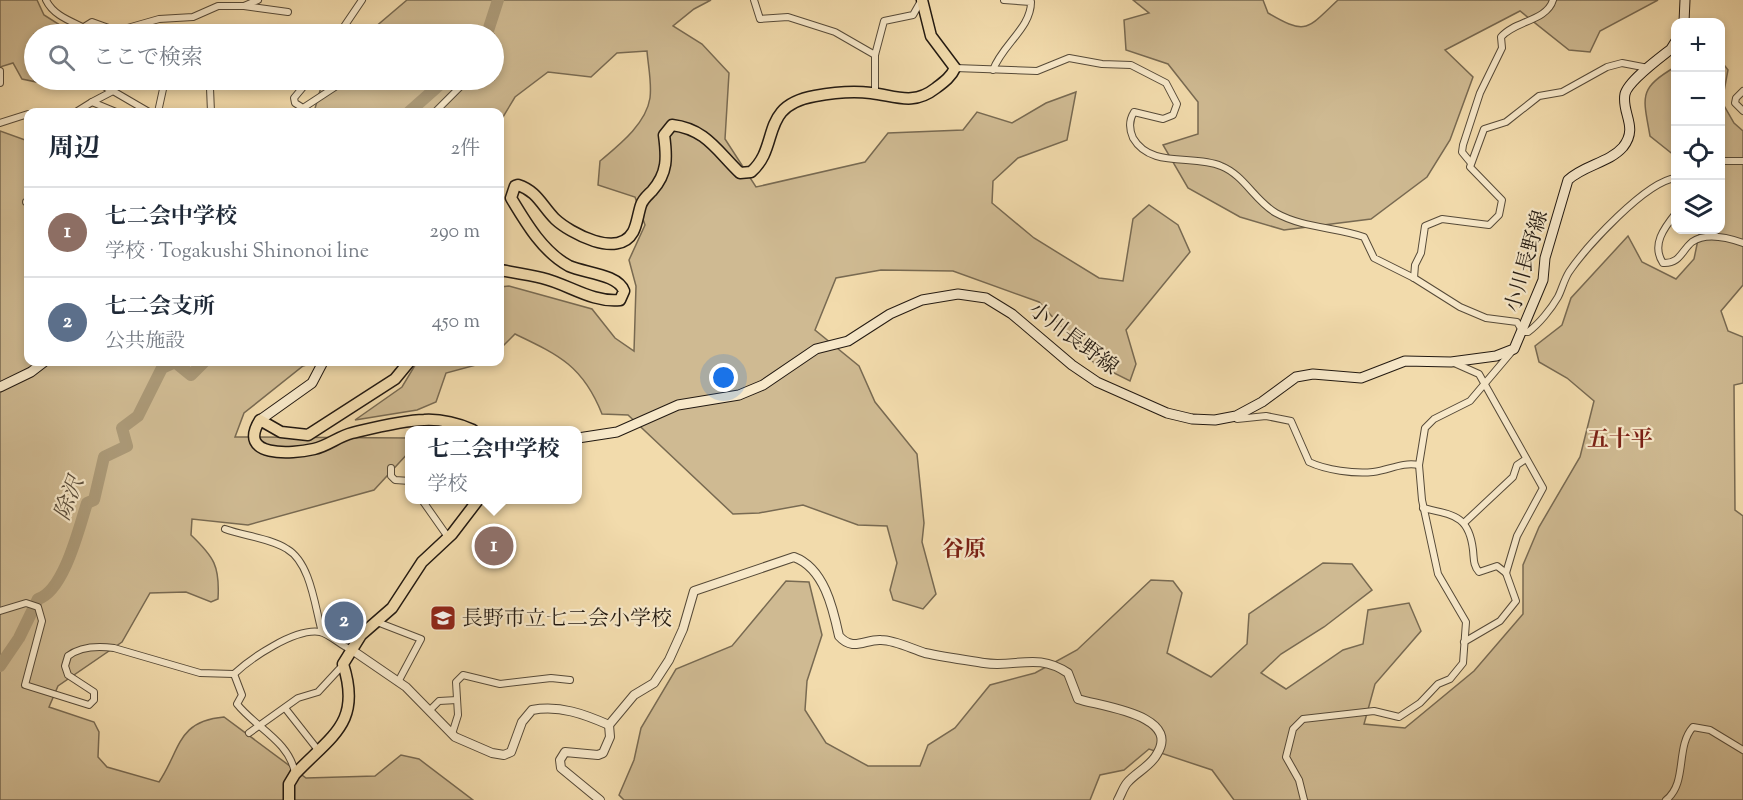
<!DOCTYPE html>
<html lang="ja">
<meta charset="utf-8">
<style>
:root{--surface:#fff;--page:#f6f6f7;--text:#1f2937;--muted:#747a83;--line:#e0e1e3;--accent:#0b8043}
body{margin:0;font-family:"Sorts Mill Goudy","Noto Serif JP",serif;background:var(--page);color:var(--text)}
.controls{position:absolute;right:18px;top:18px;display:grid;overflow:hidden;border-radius:12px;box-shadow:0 3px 9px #0003}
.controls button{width:54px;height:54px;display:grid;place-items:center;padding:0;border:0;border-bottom:2px solid var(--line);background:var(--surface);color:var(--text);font:30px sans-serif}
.you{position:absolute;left:724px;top:378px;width:21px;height:21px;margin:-15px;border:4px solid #fff;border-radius:50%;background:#1a73e8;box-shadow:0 0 0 9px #1a73e833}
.badge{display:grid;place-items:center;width:39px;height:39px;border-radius:50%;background:var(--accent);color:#fff;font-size:20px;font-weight:700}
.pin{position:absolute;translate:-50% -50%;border:3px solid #fff;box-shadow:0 2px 6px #0006}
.popup{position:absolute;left:405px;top:426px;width:177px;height:78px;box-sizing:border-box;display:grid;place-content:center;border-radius:12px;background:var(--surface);filter:drop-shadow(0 2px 4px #0005);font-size:20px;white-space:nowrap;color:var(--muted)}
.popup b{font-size:22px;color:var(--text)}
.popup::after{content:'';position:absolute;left:50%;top:100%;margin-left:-12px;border:12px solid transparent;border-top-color:var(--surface)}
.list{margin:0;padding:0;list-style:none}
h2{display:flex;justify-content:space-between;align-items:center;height:78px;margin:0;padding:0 24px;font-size:26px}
h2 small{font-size:20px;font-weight:400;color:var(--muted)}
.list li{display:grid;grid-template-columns:39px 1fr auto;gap:18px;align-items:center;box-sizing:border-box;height:90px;padding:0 24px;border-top:2px solid var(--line)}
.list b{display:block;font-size:22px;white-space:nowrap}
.list p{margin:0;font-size:20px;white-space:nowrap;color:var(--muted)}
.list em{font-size:20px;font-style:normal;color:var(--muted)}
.icon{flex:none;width:33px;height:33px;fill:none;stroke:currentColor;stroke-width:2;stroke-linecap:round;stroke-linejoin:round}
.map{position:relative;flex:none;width:1743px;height:800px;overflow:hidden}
.search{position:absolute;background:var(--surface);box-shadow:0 3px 9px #0003;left:24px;top:24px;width:480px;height:66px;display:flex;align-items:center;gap:15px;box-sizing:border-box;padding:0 21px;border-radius:33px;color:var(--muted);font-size:22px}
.panel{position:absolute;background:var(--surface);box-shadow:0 3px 9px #0003;left:24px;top:108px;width:480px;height:258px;border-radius:12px}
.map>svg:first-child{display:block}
.green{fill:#cfba92;stroke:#786a52;stroke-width:1.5}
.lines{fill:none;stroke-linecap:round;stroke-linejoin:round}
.river{stroke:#ab9977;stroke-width:12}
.minor-casing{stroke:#564a38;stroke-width:8}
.tertiary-casing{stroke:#564a38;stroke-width:10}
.secondary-casing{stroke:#221911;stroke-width:11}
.primary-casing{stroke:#221911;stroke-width:13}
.minor{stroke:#f7e8c9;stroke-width:6}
.tertiary{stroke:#f7e8c9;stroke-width:8}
.secondary{stroke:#f7e8c9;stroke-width:9}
.primary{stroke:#f2dbac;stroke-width:10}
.labels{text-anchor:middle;stroke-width:4.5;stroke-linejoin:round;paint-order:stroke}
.street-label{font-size:21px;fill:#221911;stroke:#f7e8c9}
.poi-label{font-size:21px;fill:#221911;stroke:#f7e8c9;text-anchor:start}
.neighbourhood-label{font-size:22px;font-weight:bold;fill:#7a1f14;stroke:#f7e8c9}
.water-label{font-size:22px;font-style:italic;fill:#594c3a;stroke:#f7e8c9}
</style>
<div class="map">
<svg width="1743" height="800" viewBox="0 0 1743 800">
<rect width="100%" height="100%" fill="#f2dbac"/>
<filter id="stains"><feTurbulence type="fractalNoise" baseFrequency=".00333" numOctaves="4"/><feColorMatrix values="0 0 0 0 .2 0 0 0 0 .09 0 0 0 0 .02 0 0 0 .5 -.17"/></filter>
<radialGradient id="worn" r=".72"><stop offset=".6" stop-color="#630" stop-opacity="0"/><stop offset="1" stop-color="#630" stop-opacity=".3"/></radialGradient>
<g class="green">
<path d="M0,0H37L44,15L74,34H34V80H69L55,86L22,79L13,63L0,67Z"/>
<path d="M407,0H711L694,9L673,26L702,44L729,73L725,139L756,187L865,162L888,133L963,130L977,112L1012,123L1046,103L1076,92L1067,140L1018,158L993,181L992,203L1034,238L1099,278L1123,281L1133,219L1149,205L1178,225L1190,252L1126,330L1136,364L1130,381L1094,363L1039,302L953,271L881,270L836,278L815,330L859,366L875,402L917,454L924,523L922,542L936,594L923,609L893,600L890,590L897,563L887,526L858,525L803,505L759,513L733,514L628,415L602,414C583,366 559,355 515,334L500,349V287L509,286L592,309L615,338L634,351L636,286L629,260L645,225L635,197L598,185L600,161C619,145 646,124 650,98C652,83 648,65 647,51L617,53L591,77L548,72L515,97L500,122V112H314L323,80H494V34H367Z"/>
<path d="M1133,0H1263L1268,13C1307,36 1307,29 1338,0H1658L1600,31L1590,52L1569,50L1520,11L1445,50L1473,77L1450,140L1427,177L1371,219L1284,230L1240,217L1188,188L1163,145L1198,134V102L1168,64L1126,50L1124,20L1149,13Z"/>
<path d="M1721,61L1728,70L1722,102L1734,123L1743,131V285L1721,311L1728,331L1743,337V383L1734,385L1735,510L1743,516V800H1234L1212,770L1149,749L1124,770L1100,775L1090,800H624L619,795L634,760L641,728L676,669L732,646L786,581L809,582L822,635L807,681L805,710L826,743L868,766H920L928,745L955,728L990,685L1035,673L1077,650L1151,580L1173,581L1182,593L1167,653L1211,677L1247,644L1249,614L1323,563L1352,564L1372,590L1324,627L1281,654L1261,673L1286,689L1343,650L1363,644L1368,610L1409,603L1421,631L1375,684L1364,724L1405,728L1474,671L1523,614V565L1539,527L1580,457L1594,401L1567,378L1539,362L1535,346L1562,325L1571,298L1628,236L1642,262L1676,279L1694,259L1700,230H1720Z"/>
<path d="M1675,67V156L1650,136C1643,96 1638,89 1675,67Z"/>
<path d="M0,131L28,141V362H317L303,366L244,413L235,437L410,438V451L374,490L248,525L192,519L191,535C214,557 220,566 218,599L211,602L186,592L150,593L122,642L58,686L49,707L94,722L99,732L98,757L107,767L159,782C181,749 177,721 224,717L306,778L375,776L401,755L419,759L473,800H0Z"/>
<path d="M417,362H487L446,373L436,402L417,410L355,420L402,387Z"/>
</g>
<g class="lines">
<g class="river">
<path d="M487,34L498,0"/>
<path d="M409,112L445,80"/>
<path d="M0,666L19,638L38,599C64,591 79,528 87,503L94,500L104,457L127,446L122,428L138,416L162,368L175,362L191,375L204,362"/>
</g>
<defs>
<g id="minor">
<path d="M46,0C55,19 79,23 95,34"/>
<path d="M754,0L760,19L788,17L835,32L875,55"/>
<path d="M244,6L288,12"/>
<path d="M84,27L92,22L117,31L159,19L193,17L218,6H244L258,0"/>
<path d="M339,34L362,0"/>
<path d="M955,68L1037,71L1069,58L1102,64L1131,65L1166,83L1177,104L1173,115L1163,119L1134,112C1129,120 1129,129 1133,138C1151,169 1193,154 1221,166C1244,175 1255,201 1276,213C1303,228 1335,227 1364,237L1374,258L1414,278L1460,307L1486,318L1517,322L1523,332H1528C1539,324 1551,309 1558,297C1562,289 1564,280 1569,272C1586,247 1646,181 1676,178"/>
<path d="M993,70C1002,45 1031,28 1031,2L1004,0"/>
<path d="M0,71V83"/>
<path d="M92,80L113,91"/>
<path d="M309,80L294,98L295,103L303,108L338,85L371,80"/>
<path d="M1743,91L1736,98L1735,103L1743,111"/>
<path d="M875,94V55L884,21L913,15L921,1"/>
<path d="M92,102L113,91L149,112"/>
<path d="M37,112H38"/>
<path d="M76,112L92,102L116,112"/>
<path d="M158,112L165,80"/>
<path d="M211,112L210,88L216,80"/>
<path d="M435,112L467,80"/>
<path d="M0,123L28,114"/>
<path d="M1720,161H1743"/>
<path d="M1471,163L1462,152L1463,145L1480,93L1502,48L1501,37C1514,21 1547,21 1553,0"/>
<path d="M26,202H28"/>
<path d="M1676,213C1664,228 1651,245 1663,263C1680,264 1682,250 1692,242C1706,232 1729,238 1743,243"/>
<path d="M1414,278L1415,265L1421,253L1425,226L1442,219L1489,225L1499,215L1502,200L1470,167L1484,129L1506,122L1539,96L1562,92L1607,67L1622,63L1648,68"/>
<path d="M1452,362L1479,374L1543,488L1517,536L1506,573L1516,601L1500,621L1464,642"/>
<path d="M1236,417L1237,419L1266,416L1291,421L1309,462C1326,470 1354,474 1373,472C1390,470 1401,462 1419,465"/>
<path d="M391,468V476L395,480L410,481"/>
<path d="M422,500L448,537"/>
<path d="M1423,508C1453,515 1469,515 1473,550C1474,559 1473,565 1479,572L1497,566L1506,573"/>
<path d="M1465,522L1513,477L1517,465L1526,459"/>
<path d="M225,529C244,536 270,538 287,549C311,563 315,608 322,632"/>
<path d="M0,611L26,603L38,607L42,621L25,685L89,705L94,700V692L68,675L65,666L68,656C81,646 99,646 114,648L200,673L234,674C251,658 295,628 320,632C330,634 341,646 352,650"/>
<path d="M377,622L421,639L398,682"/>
<path d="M234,674L242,695L237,704C256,728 289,741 295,773"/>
<path d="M285,708L318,750"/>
<path d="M429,711L439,701L457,700"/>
<path d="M249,733L298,698L318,692L343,665"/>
<path d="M452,734L458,715L456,682L463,675L500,684L551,678L570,680"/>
<path d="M1304,800L1299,780L1286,757L1293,729L1303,719L1374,711L1399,717L1420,703L1438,684L1450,679L1463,663L1466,622L1438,574L1422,500L1419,465L1425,428L1434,419L1470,401L1514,349"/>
<path d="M1666,800C1688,783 1675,747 1693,727L1710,730L1743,750"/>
</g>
<g id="tertiary">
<path d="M352,650L406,687L455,737L492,753L504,755L511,752L522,722L532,710C560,705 584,714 609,725"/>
<path d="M609,725L634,695L654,683L669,660L683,629L694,591L794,557C824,568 833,608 839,636C853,652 865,639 881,640C895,640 912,649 925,653C944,657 965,660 984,663C1016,668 1037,652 1068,673L1078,699C1097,706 1182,714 1157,754C1151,766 1135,773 1127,783C1123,788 1121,795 1118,800"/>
<path d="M600,800L561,768L560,760L565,752L598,755L603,753L610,737L609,725"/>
</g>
<g id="secondary">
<path d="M1684,22L1685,0"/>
<path d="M0,387L31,372L44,362"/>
<path d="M260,420L312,383L323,362"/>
<path d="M578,438L617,432L678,405L739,395L763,385L816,349L848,341L890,314L922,300L958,294L986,298L1012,314L1072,365L1097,382L1167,413L1192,419L1215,420L1236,416L1262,402L1296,377L1313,374L1361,378L1405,361L1451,362L1496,356L1514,349L1543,280L1545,258L1568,180C1584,165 1609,163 1623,147C1639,127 1621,113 1625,94C1628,81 1661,57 1671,49L1676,41"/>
</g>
<g id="primary">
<path d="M500,270C511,272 530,275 542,278C568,284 592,303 620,300L624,291C618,274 584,273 569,266C543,252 526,223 511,198L515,186L518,185C537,191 542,206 555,219C570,233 618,259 633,232C637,225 638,214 641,205C643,199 647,196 652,191C668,173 667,157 664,135L672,125C706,129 717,151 740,173L751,172C781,146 758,106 815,96C831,93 854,91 871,93C896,96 913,106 936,88C944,82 951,77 955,68L931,36L922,0"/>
<path d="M409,362L395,379L308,435L281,432L260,420C236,458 292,454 314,449C328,446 339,436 352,433C373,428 404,420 424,420C441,419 459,424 473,430"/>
<path d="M289,800V784L295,774C332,735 362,723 343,664L361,635L392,608L422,562L452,534L478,500"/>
</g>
</defs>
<use href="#minor" class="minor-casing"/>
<use href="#tertiary" class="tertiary-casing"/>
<use href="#secondary" class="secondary-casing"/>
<use href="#primary" class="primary-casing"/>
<use href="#minor" class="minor"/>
<use href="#tertiary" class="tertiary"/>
<use href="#secondary" class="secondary"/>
<use href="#primary" class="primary"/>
</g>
<defs>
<symbol id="school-square" viewBox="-11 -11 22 22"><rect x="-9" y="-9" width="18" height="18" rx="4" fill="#8f2418" stroke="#f7e8c9"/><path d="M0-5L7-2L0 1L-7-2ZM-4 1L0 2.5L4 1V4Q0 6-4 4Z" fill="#fff"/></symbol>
</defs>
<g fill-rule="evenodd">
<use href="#school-square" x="428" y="603" width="30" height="30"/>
</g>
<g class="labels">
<g class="street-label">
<text transform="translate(1526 261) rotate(-74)" y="7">小川長野線</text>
<text transform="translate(1074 338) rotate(37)" y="7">小川長野線</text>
</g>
<g class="poi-label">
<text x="462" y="625">長野市立七二会小学校</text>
</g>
<g class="neighbourhood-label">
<text x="1620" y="446">五十平</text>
<text x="964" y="556">谷原</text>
</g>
<g class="water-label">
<text transform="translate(68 498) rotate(-69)" y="8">除沢</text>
</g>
</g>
<rect width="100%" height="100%" filter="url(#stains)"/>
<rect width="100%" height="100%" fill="url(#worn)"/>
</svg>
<div class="controls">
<button>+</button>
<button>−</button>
<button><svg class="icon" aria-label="locate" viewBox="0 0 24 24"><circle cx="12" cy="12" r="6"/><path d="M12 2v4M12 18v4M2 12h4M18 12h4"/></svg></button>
<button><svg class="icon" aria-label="layers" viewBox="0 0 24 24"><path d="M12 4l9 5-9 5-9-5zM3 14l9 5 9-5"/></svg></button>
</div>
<div class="you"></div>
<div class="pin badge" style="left:494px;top:546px;background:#8d6e63">1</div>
<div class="popup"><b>七二会中学校</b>学校</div>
<div class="pin badge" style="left:344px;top:621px;background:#5c6f8a">2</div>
<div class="search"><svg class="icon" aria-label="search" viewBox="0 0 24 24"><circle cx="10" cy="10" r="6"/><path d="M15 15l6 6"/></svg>ここで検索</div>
<section class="panel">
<h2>周辺<small>2件</small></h2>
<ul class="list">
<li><span class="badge" style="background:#8d6e63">1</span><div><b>七二会中学校</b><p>学校 · Togakushi Shinonoi line</p></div><em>290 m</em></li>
<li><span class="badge" style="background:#5c6f8a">2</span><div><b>七二会支所</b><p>公共施設</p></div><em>450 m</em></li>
</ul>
</section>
</div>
